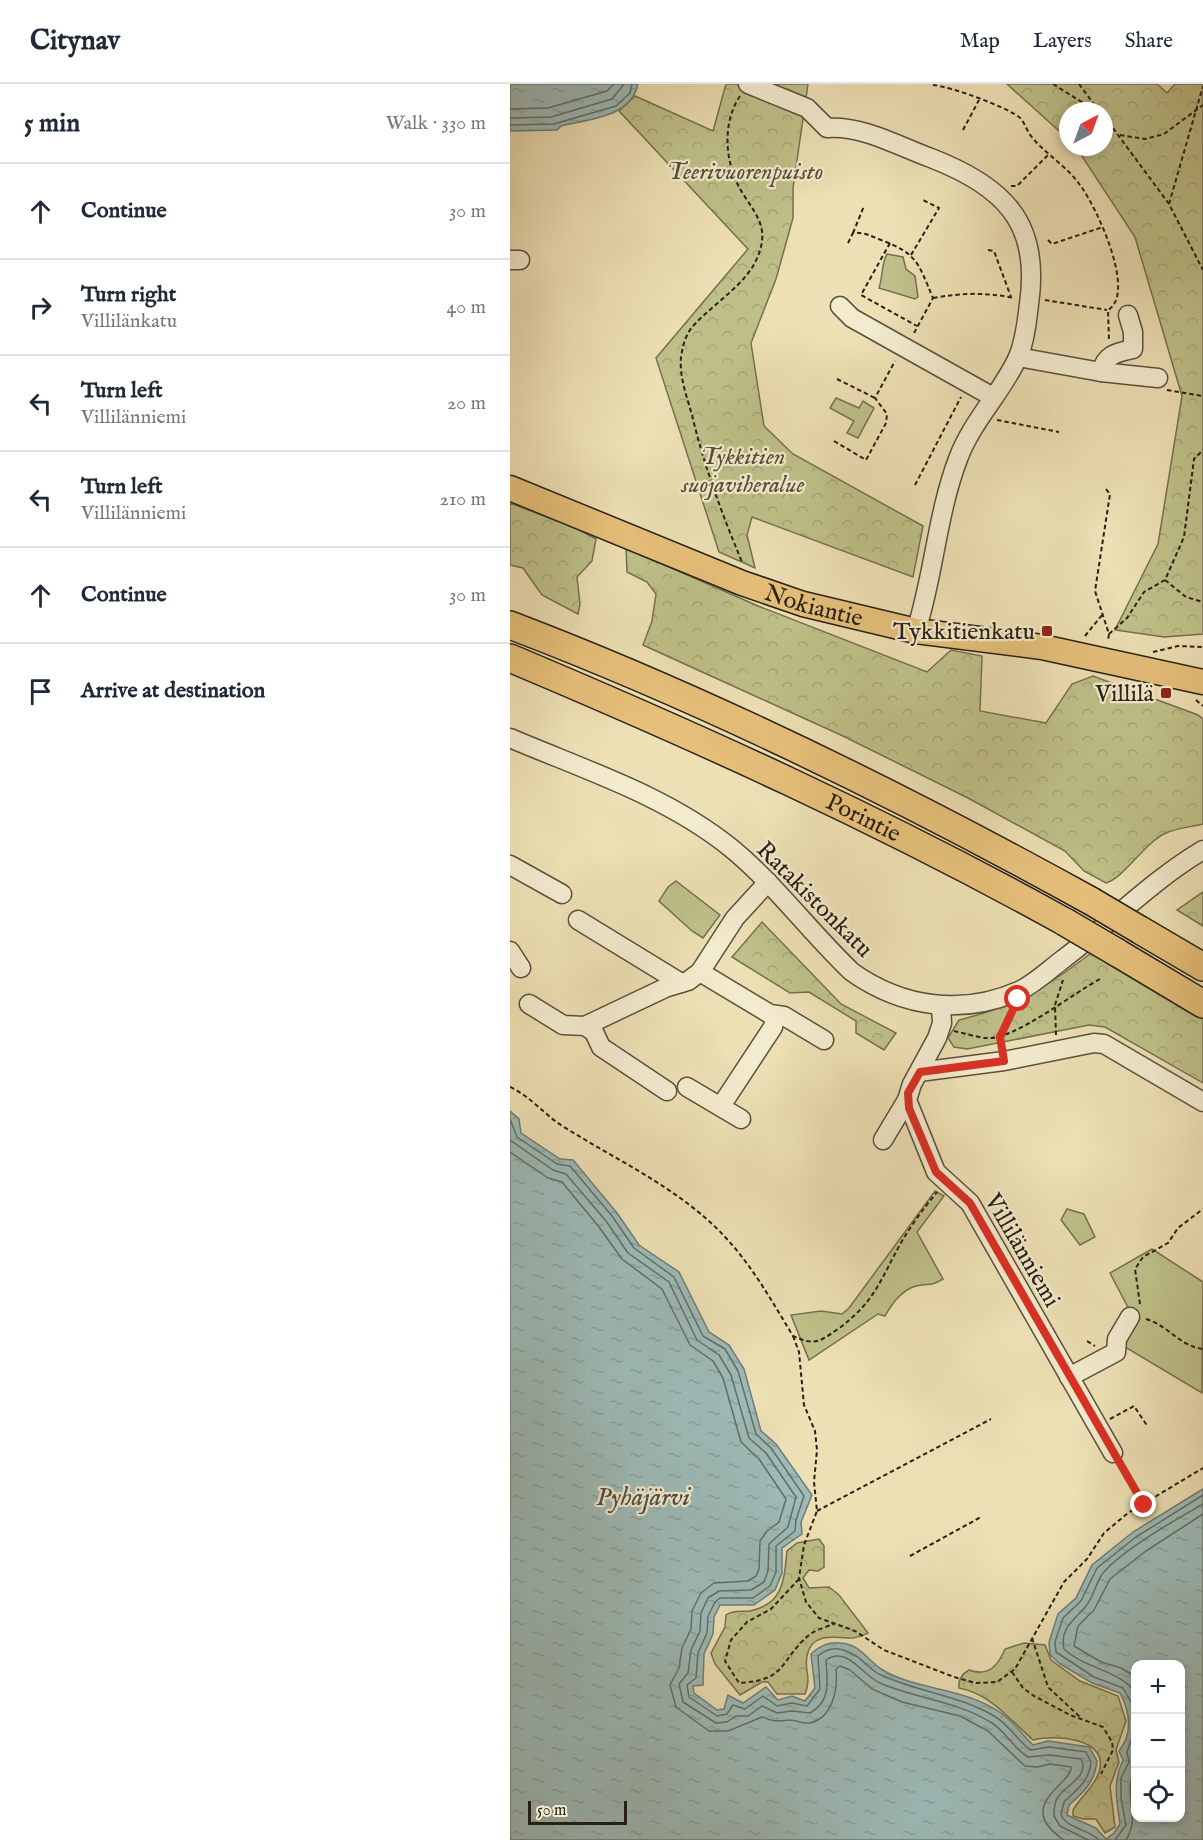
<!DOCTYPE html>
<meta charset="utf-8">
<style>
:root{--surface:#fff;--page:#f2f2f3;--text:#1f2937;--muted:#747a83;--line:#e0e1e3}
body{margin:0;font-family:"IM FELL English",serif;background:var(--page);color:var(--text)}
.controls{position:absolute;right:18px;bottom:18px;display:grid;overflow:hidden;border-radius:12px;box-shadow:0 3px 9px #0003}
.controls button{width:54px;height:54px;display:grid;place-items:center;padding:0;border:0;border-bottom:2px solid var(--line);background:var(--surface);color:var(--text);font:30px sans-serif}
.compass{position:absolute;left:549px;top:18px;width:54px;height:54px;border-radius:50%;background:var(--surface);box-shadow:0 3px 9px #0003;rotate:41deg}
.scale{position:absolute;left:18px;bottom:15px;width:99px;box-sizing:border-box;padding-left:6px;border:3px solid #282016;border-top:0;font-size:16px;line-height:21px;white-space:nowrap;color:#282016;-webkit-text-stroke:4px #f3ebce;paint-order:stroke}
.stop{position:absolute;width:18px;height:18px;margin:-14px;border:4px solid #d93025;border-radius:50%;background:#fff}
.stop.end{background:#d93025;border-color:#fff;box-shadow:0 2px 6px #0008}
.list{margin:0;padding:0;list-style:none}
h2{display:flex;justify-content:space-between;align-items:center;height:78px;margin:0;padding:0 24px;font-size:26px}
h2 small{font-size:20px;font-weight:400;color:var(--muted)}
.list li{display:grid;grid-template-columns:39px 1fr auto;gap:18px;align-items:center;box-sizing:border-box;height:96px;padding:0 24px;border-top:2px solid var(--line)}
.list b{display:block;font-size:22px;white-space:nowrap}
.list p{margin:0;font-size:20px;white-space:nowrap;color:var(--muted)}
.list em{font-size:20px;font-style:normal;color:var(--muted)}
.icon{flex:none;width:33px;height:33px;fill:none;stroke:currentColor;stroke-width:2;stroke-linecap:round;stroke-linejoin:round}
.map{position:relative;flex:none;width:693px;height:1756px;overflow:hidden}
header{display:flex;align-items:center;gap:36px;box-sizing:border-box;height:84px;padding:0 30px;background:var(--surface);border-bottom:2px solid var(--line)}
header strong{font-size:28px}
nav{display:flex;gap:33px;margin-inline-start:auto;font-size:21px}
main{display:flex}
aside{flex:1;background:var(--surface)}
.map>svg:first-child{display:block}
.forest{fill:url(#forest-crowns);stroke:#747050;stroke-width:1.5}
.park{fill:#bfc089;stroke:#747050;stroke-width:1.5}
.water{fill:url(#water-ripples);stroke:#6e7d77;stroke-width:1.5;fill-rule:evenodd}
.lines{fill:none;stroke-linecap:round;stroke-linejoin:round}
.shore{stroke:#626e67;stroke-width:1.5}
.minor-casing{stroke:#59503e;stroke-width:21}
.major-casing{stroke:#282016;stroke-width:27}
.highway-casing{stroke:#282016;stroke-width:30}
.path{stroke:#282016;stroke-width:2;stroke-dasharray:4.5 3;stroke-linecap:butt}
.minor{stroke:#f3ebce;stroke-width:18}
.major{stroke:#e6c07a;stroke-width:24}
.highway{stroke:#e6c07a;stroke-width:27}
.highway-bridge-casing{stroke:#282016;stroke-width:30;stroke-linecap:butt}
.highway-bridge{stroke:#e6c07a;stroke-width:27}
.route{stroke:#d93025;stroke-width:8}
.poi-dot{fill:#8f2418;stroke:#f3ebce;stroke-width:2}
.labels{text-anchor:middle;stroke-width:4.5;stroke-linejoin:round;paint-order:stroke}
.park-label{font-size:24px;font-style:italic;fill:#555038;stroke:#f3ebce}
.street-label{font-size:24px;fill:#282016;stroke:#f3ebce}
.poi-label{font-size:24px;fill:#282016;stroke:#f3ebce;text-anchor:end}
.water-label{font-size:26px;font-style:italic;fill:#4b4e47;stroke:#f3ebce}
</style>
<header>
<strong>Citynav</strong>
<nav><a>Map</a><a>Layers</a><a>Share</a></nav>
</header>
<main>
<aside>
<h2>5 min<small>Walk · 330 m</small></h2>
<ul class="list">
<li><svg class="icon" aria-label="ahead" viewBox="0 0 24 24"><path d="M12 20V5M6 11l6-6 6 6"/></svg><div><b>Continue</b></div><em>30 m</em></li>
<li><svg class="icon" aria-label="right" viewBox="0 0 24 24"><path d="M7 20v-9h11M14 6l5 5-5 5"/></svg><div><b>Turn right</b><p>Villilänkatu</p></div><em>40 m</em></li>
<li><svg class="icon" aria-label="left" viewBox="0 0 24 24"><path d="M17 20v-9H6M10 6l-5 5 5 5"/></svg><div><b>Turn left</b><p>Villilänniemi</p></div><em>20 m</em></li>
<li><svg class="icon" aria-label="left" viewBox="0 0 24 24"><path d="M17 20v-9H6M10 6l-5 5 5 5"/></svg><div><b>Turn left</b><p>Villilänniemi</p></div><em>210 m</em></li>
<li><svg class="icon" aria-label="ahead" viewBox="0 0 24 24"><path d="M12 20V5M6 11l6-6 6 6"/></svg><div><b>Continue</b></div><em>30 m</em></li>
<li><svg class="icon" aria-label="arrive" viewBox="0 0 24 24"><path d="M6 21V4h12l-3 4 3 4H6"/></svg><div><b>Arrive at destination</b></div></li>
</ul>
</aside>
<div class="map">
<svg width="693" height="1756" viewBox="0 0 693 1756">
<defs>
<pattern id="forest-crowns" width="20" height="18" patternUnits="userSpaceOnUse" patternTransform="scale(1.5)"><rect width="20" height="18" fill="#bfc089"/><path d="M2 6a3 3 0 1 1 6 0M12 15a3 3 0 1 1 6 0" fill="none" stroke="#a4a576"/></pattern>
<pattern id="water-ripples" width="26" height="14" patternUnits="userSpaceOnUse" patternTransform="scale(1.5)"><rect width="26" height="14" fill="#9dbbb8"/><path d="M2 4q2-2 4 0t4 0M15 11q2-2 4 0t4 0" fill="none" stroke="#87a09d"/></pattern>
</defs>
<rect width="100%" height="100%" fill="#ede0b4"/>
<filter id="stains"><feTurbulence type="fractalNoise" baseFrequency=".00333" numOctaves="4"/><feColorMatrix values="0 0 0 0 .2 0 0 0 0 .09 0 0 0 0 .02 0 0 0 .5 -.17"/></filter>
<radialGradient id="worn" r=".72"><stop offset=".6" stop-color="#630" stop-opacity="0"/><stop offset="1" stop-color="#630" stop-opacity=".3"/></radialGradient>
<g class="forest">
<path d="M216,0H298L283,104V134L266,195L241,259L254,342L283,370L413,442L403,493L242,433L237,451L245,484L209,468L146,274L238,165L109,27L125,12L203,47Z"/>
<path d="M497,0H647L657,9L665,0H693V550L654,553L605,546L648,460L672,312L625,153L566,63H594V27H558V55Z"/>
<path d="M0,419L66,444L86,455L82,477L67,493L70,520L68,530L32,511L13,484L0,481Z"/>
<path d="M116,464L248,522L417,588L441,566L472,572L470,627L536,639L562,600L583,592L688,631L693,635V740C681,743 667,744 656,749C635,758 614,794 596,799L574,787L555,767L458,714L333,652L133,561L142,537L146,510L137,498L117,488Z"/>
<path d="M693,808V842L667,826Z"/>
<path d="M252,838L331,920L386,949L374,966L346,949V937L299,908L280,909L222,873Z"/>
<path d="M581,869L617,886L693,935V999L595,943L579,941L457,965L444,963L438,954L449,936C505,922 536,904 581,869Z"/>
<path d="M309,1455L314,1462V1483L308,1487L299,1486L293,1494L299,1504L319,1503L329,1511L358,1549C353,1551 345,1555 340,1554C323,1553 301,1549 297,1572C294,1588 302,1592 295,1610H267L258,1598H252L230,1611L205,1580L201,1569L215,1543L216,1531C223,1526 231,1528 240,1527C274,1520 274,1495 277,1467L287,1459Z"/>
<path d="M514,1559L535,1561L541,1576L570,1597L608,1612L616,1637L606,1666L609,1678L600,1702L605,1743L595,1749L586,1735H573L563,1732V1726C571,1712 584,1704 589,1688C600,1654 545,1650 523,1656C500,1636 481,1610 449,1604C448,1596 452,1590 459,1586C478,1593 488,1582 495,1565Z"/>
</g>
<g class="park">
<path d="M377,170L393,173L396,185L405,192L408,213L405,215L369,204C373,192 371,181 377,170Z"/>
<path d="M326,314L349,324L353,317L364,324L348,354L337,349L344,337L320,324Z"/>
<path d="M166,797L210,831L193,854L182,847L149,817L158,803Z"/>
<path d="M425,1107L434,1112L407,1148L433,1195C418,1204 419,1198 406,1202C392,1206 381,1221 375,1232L368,1230L299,1276L281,1231L311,1227L332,1230L339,1224Z"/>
<path d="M557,1125L574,1130L585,1153L570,1161L551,1136Z"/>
<path d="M642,1165L693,1198L692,1309L610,1260L624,1235L600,1189Z"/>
</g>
<g class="water">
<path d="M0,0H128C121,33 80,35 51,42L47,46L0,47Z"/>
<path d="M0,1027L9,1035L11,1049L50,1075L63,1076L107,1129L129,1161L169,1188L199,1248L219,1261L234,1285L251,1347L266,1360L302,1411L291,1438L292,1450L272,1464V1489L265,1506L244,1521H210L204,1533L203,1550L194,1570L193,1601L183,1602L184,1609L207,1626L214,1625L218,1611L233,1619L256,1603L268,1616L282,1612L295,1617L305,1604L301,1570C310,1562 317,1558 330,1559C350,1560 356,1575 371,1585C406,1607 452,1602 491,1629C504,1638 512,1651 523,1661L538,1657L579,1663L587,1677C585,1698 574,1708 559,1721L557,1731L586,1744L596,1755L604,1749L610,1740C607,1716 602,1699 613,1676L609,1667C623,1649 620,1628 610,1609L582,1599L550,1580L540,1571L539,1558L548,1530L566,1514L582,1481L623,1448L693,1405V1756H0ZM626,1580H670V1734H626Z"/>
</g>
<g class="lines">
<g class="shore">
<path d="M0,25L38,24L97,7L104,0"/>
<path d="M0,34L41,33L102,15L114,0"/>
<path d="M0,41L44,40L106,22L120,9L122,0"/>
<path d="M0,1035L7,1053L47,1080L60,1082L102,1132L124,1164L164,1193L193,1252L215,1265L228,1287L246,1350L261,1364L294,1412L286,1436L285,1447L266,1462V1488L260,1502L243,1514H210L205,1518L198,1532L197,1549L188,1569L186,1594L177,1601L179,1613L207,1632L217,1630L223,1621L235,1625L253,1612L267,1622L282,1619L297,1622L310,1605L308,1572C315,1566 324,1563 333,1566C353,1572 356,1584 371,1591C408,1608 448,1611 484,1632C500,1641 507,1657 521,1666L539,1663L576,1668L581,1678C579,1698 567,1705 554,1718L551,1731C558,1745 578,1745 589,1756"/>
<path d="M0,1056L43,1086L56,1090L96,1137L118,1169L159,1198L187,1256L209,1271L221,1291L239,1354L256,1369L286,1413L278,1443L259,1460L258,1487L254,1498L241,1506L209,1507L198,1514L191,1529L190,1547L181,1566L178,1589L169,1600L173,1618L206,1639L217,1638L226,1632H238L252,1622L267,1629L282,1627L300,1629C322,1617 317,1596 316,1576C337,1561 353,1592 370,1599C407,1615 447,1617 482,1639C496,1648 504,1665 518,1673L539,1671L571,1675C580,1692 556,1701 548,1713C544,1718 544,1726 544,1732L550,1742L578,1756"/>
<path d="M0,1068L38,1094L52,1098L89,1143L112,1175L152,1205L180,1261L203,1277L213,1294L231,1358L249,1375L276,1415L269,1438L257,1447L250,1457L249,1485L246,1492L238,1497L204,1499L191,1509L182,1527L181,1545L172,1564L169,1584L160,1601L166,1623L199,1647H218L252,1633C263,1638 268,1637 280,1636C286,1636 292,1640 299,1639C323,1635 328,1604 326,1585L330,1582L340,1586L362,1605L392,1618L450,1632L478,1647L515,1682L527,1683L540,1680L561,1683C563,1700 502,1721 554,1756"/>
<path d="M626,1593L611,1584L591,1578L564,1562L568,1542L584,1526L600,1495L636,1467L693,1430"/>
<path d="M626,1610C613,1587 575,1585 554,1565C549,1544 566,1535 576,1522C584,1512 586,1498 593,1489C614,1465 665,1436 693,1420"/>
<path d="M626,1636L621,1618L613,1604L584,1593L546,1568L545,1558L553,1534L571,1517L587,1484L626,1453L693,1411"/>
<path d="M605,1756L616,1741L611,1714V1694L619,1678L617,1668L626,1642"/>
<path d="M616,1756C632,1730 611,1711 626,1682"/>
</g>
<defs>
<g id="minor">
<path d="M238,0L297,24L317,44C352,41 388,62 421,74C493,102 531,138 519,220C517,237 515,257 508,273C493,307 462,337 448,375C427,430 424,491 406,547"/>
<path d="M0,176H10"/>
<path d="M330,222L342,234L483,313"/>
<path d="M508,273L591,288L648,294"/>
<path d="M591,288C596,270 606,269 623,265V248L618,231"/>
<path d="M0,654C75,686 157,712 221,764C265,800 300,848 342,888C393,924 453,932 511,906C525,899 539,886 552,876C600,840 641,797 693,766"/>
<path d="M0,781L52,810"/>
<path d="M68,836L171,899"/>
<path d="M0,867L11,884"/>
<path d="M190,888L260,930L274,932L314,956"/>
<path d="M19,920L53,941L75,942L84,948L91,963L157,1007"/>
<path d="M431,923L432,939L427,954L402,1000L397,1016L426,1088L460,1119L603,1369"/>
<path d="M75,942L155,904L178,897L190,888L225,834L258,798"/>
<path d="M409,988L494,977L584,959L594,960L693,1018"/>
<path d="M177,1003L231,1035"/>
<path d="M211,1022L263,943L266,932"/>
<path d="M373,1056L397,1016"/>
<path d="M559,1293L606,1268L607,1255L620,1233"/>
</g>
<g id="major">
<path id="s1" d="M0,404L232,499L293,520L406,547L532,563L693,598"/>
</g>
<g id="highway">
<path d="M0,541C200,617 393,713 581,817"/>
<path id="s2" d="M0,574C190,654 375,738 555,838"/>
<path d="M630,846L693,883"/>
<path d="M606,868L693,920"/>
</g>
</defs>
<use href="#minor" class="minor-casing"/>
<use href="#major" class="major-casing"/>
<use href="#highway" class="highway-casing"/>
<g class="path">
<path d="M543,0L586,27"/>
<path d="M569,0L589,27"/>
<path d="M423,1C442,3 494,22 509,33C515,38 516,46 521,52C535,70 557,82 570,101C586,122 627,209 598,226L599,256"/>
<path d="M230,12C212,39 215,76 229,103C238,120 255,136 252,157C247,195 209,214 185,240C176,249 173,260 171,273C169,292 177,313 182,331C194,382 212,430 232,478"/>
<path d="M594,32L659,120L693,186"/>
<path d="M453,46L469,16"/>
<path d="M610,51L635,55L654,50L693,21"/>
<path d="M501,102H507L539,70"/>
<path d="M659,120L693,2"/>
<path d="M343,149L354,122"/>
<path d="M538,156L542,160L593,143"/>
<path d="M338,159L343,149C354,148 361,152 371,156C408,170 408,179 423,214L403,251"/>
<path d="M380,159L351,211L407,242"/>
<path d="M478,166L484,167L501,213"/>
<path d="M401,171L429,124L413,116"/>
<path d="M423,214C452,209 475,208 504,214"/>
<path d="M535,216L597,226"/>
<path d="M327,295L365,314"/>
<path d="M657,306L693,312"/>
<path d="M487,336L549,348"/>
<path d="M324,357L356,376L376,339L377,330L365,314L385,277"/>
<path d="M405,401L451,313"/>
<path d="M596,405L600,410L585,507L599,550L598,557"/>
<path d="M655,496L676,513L693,518"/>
<path d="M599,550L617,534L634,508L655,496L674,453L684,375L693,366"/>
<path d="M575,552L592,531"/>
<path d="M643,568L668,562L693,563"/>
<path d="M686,616L693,622"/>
<path d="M444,947C454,949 466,953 476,954C504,957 564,908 592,894"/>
<path d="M546,951L545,921L553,896"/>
<path d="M491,962L490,953L502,926"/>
<path d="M0,1003C22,1013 34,1031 54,1043C110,1078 172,1106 216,1154C243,1183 263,1219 283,1252C305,1262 309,1258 328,1245C366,1217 370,1196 392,1157C402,1140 414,1124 427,1108"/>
<path d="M630,1220L625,1185L633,1173L658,1159L668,1144L693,1125"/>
<path d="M636,1235C658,1241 669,1262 693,1265"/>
<path d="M283,1252L289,1268L294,1321L305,1347L307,1366L304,1398L307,1427L294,1461L289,1494L296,1518L309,1534L345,1547L374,1566L444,1593L466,1599L487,1598L505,1585L554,1498L577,1475L594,1449L618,1429L693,1384"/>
<path d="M577,1257L585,1262"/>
<path d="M600,1335L624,1322L638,1343"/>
<path d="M611,1382L634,1421"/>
<path d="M307,1427L481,1335"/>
<path d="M400,1472L471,1433"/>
<path d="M289,1495L261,1525L237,1538L221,1556L215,1577L229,1599C278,1596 268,1578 299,1551C305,1546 316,1543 324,1540"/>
<path d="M522,1554L538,1603L570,1633"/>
<path d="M502,1588L513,1604L524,1612L560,1631L593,1643L602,1658L603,1666L591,1690"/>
</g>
<use href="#minor" class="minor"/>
<use href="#major" class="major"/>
<use href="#highway" class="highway"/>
<defs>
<g id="highway-bridge">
<path d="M581,817L630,846"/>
<path d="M555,838L606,868"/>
</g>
</defs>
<use href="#highway-bridge" class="highway-bridge-casing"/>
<use href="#highway-bridge" class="highway-bridge"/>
</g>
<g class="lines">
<path class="route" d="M508,915L490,953L494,977L410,988L398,1009L399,1024L426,1088L460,1119L634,1421"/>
</g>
<g class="poi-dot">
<rect x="531" y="541" width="12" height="12" rx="3"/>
<rect x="650" y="603" width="12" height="12" rx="3"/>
</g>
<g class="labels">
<g class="park-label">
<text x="235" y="95">Teerivuorenpuisto</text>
<text x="233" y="380">Tykkitien<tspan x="233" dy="28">suojaviheralue</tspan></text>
</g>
<g class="street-label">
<text dy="8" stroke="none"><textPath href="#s1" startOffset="326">Nokiantie</textPath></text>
<text dy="8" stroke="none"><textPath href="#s2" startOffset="388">Porintie</textPath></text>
<text transform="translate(305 815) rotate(45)" y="8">Ratakistonkatu</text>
<text transform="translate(513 1166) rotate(60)" y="8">Villilänniemi</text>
</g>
<g class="poi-label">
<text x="525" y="555">Tykkitienkatu</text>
<text x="644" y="617">Villilä</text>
</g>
<g class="water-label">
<text x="133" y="1421">Pyhäjärvi</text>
</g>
</g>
<rect width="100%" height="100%" filter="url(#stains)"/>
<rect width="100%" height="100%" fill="url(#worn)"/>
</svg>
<div class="controls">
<button>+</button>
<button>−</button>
<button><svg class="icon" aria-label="locate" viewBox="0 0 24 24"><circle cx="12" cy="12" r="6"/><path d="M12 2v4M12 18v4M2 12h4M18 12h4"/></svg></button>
</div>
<svg class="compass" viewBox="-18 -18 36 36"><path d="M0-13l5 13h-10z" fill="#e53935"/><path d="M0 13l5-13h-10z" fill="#747a83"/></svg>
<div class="scale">50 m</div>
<div class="stop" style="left:508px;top:915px"></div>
<div class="stop end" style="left:634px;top:1421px"></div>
</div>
</main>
